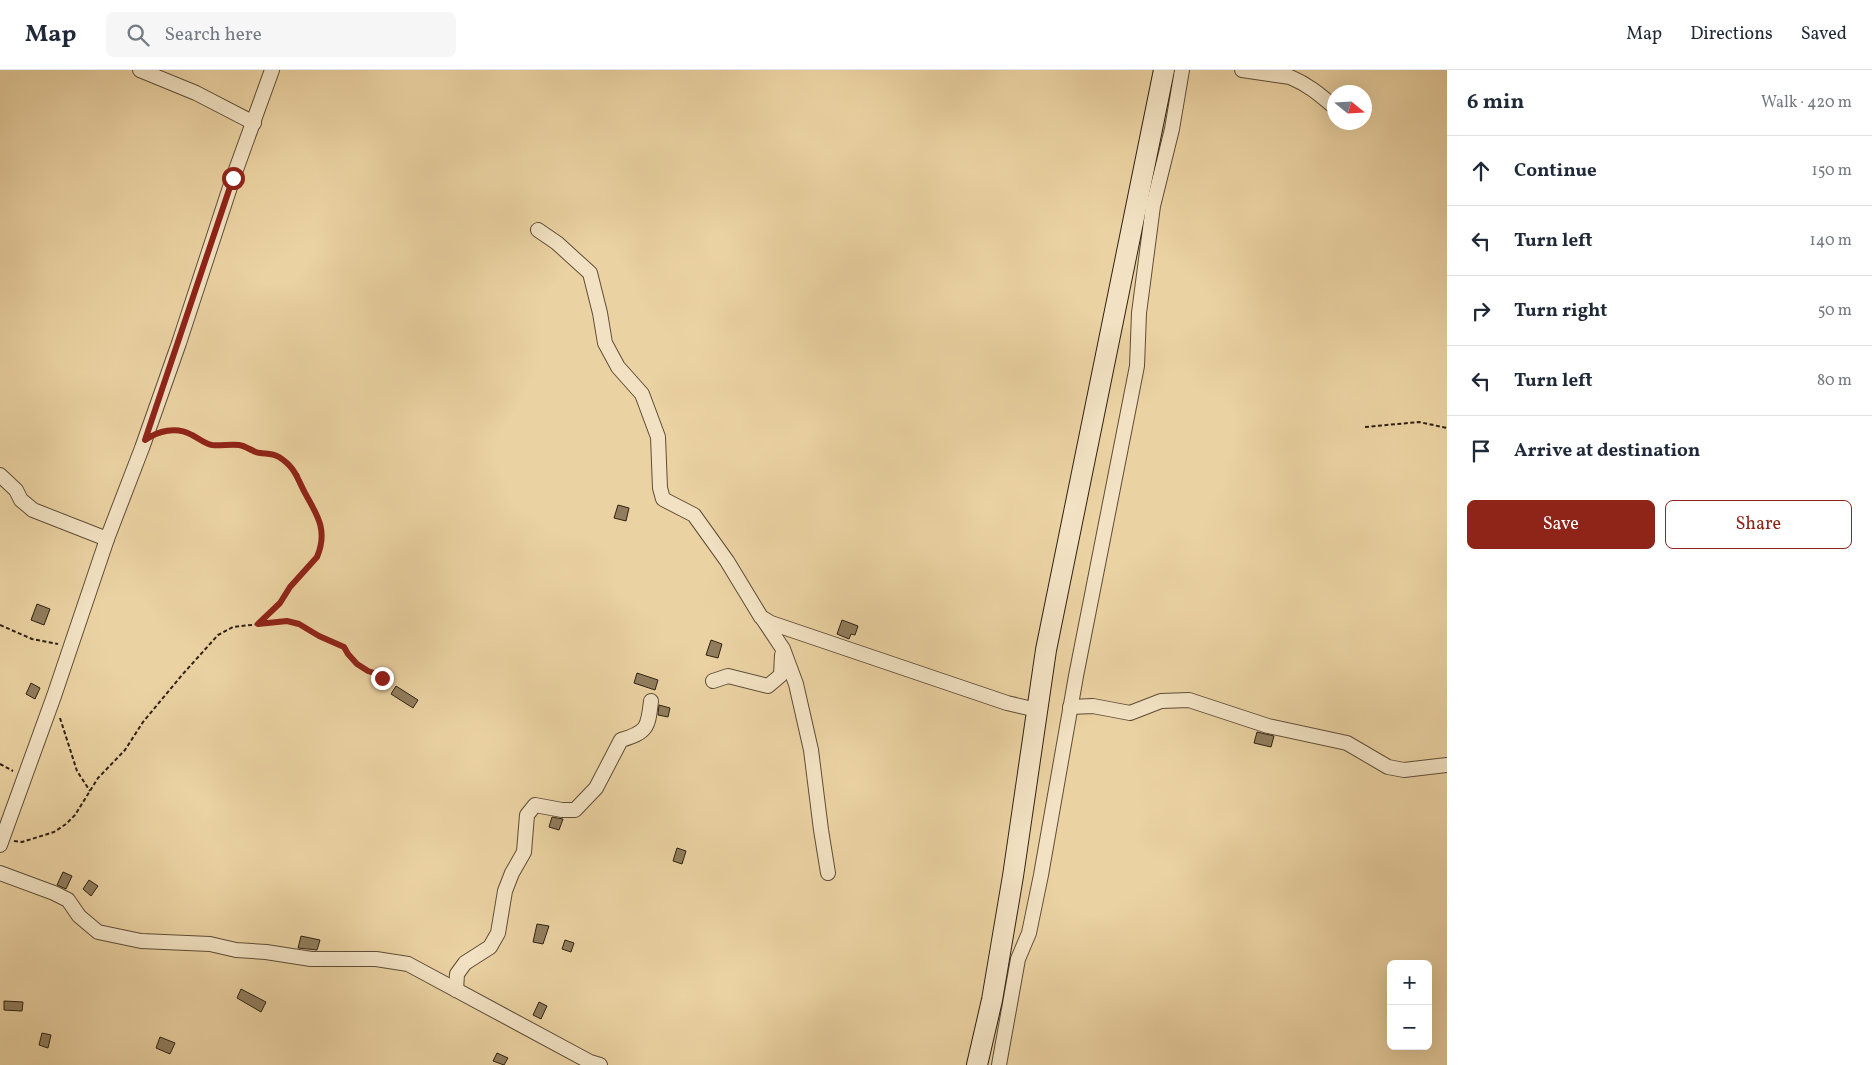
<!DOCTYPE html>
<meta charset="utf-8">
<style>
:root{--surface:#fff;--page:#f6f6f7;--text:#1f2937;--muted:#747a83;--line:#e0e1e3;--accent:#8f2418}
body{margin:0;font-family:Vollkorn,serif;background:var(--page);color:var(--text)}
.controls{position:absolute;right:15px;bottom:15px;display:grid;overflow:hidden;border-radius:8px;box-shadow:0 5px 20px #0002}
.controls button{width:45px;height:45px;display:grid;place-items:center;padding:0;border:0;border-bottom:1px solid var(--line);background:var(--surface);color:var(--text);font:25px sans-serif}
.compass{position:absolute;left:1327px;top:15px;width:45px;height:45px;border-radius:50%;background:var(--surface);box-shadow:0 5px 20px #0002;rotate:108deg}
.stop{position:absolute;width:15px;height:15px;margin:-11px;border:4px solid #8f2418;border-radius:50%;background:#fff}
.stop.end{background:#8f2418;border-color:#fff;box-shadow:0 1px 5px #0008}
.list{margin:0;padding:0;list-style:none}
h2{display:flex;justify-content:space-between;align-items:center;height:65px;margin:0;padding:0 20px;font-size:21px}
h2 small{font-size:16px;font-weight:400;color:var(--muted)}
.list li{display:grid;grid-template-columns:32px 1fr auto;gap:15px;align-items:center;box-sizing:border-box;height:70px;padding:0 20px;border-top:1px solid var(--line)}
.list b{display:block;font-size:19px;white-space:nowrap}
.list em{font-size:16px;font-style:normal;color:var(--muted)}
.actions{display:flex;gap:10px;padding:15px 20px}
.actions a{flex:1;padding:11px 0;border:1px solid var(--accent);border-radius:8px;text-align:center;font-size:18px;color:var(--accent)}
.actions .main{background:var(--accent);color:#fff}
.icon{flex:none;width:28px;height:28px;fill:none;stroke:currentColor;stroke-width:2;stroke-linecap:round;stroke-linejoin:round}
.map{position:relative;flex:none;width:1447px;height:995px;overflow:hidden}
header{display:flex;align-items:center;gap:30px;box-sizing:border-box;height:70px;padding:0 25px;background:var(--surface);border-bottom:1px solid var(--line)}
header strong{font-size:24px}
nav{display:flex;gap:28px;margin-inline-start:auto;font-size:18px}
.search{width:350px;height:45px;background:var(--page);display:flex;align-items:center;gap:12px;box-sizing:border-box;padding:0 18px;border-radius:8px;color:var(--muted);font-size:19px}
main{display:flex}
aside{flex:1;background:var(--surface)}
.map>svg:first-child{display:block}
.building{fill:#917d5d;stroke:#2f2113}
.lines{fill:none;stroke-linecap:round;stroke-linejoin:round}
.street-casing{stroke:#5e4d37;stroke-width:16}
.secondary-casing{stroke:#2f2113;stroke-width:22}
.path{stroke:#2f2113;stroke-width:2;stroke-dasharray:4 2.5;stroke-linecap:butt}
.street{stroke:#f2e2c3;stroke-width:14}
.secondary{stroke:#f2e2c3;stroke-width:20}
.route{stroke:#8f2418;stroke-width:6}
</style>
<header>
<strong>Map</strong>
<div class="search"><svg class="icon" aria-label="search" viewBox="0 0 24 24"><circle cx="10" cy="10" r="6"/><path d="M15 15l6 6"/></svg>Search here</div>
<nav><a>Map</a><a>Directions</a><a>Saved</a></nav>
</header>
<main>
<div class="map">
<svg width="1447" height="995" viewBox="0 0 1447 995">
<rect width="100%" height="100%" fill="#ebd2a2"/>
<filter id="stains"><feTurbulence type="fractalNoise" baseFrequency=".004" numOctaves="4"/><feColorMatrix values="0 0 0 0 .2 0 0 0 0 .09 0 0 0 0 .02 0 0 0 .5 -.17"/></filter>
<radialGradient id="worn" r=".72"><stop offset=".6" stop-color="#630" stop-opacity="0"/><stop offset="1" stop-color="#630" stop-opacity=".3"/></radialGradient>
<g class="building">
<path d="M618,435L629,438L626,451L614,448Z"/>
<path d="M37,534L50,539L44,555L31,550Z"/>
<path d="M842,550L858,556L855,565L851,564L849,569L837,564Z"/>
<path d="M711,570L722,574L718,588L706,585Z"/>
<path d="M637,603L658,610L655,620L634,613Z"/>
<path d="M31,613L40,618L35,629L26,624Z"/>
<path d="M396,616L418,630L413,638L391,624Z"/>
<path d="M659,635L670,638L668,647L658,645Z"/>
<path d="M1257,662L1274,666L1271,677L1254,673Z"/>
<path d="M552,747L563,749L559,760L549,757Z"/>
<path d="M677,778L686,781L682,794L673,791Z"/>
<path d="M63,802L72,806L66,819L57,815Z"/>
<path d="M89,810L98,816L91,826L83,819Z"/>
<path d="M537,854L549,856L543,874L533,872Z"/>
<path d="M301,866L320,870L317,880L298,878Z"/>
<path d="M565,870L574,873L571,882L562,879Z"/>
<path d="M241,919L266,932L261,942L237,928Z"/>
<path d="M4,931L23,932L22,941L4,940Z"/>
<path d="M539,932L547,936L541,949L533,945Z"/>
<path d="M42,963L51,965L48,978L39,975Z"/>
<path d="M160,967L175,973L170,984L156,978Z"/>
<path d="M497,983L508,988L504,995L493,991Z"/>
</g>
<g class="lines">
<defs>
<g id="street">
<path d="M140,0L196,23L254,53"/>
<path d="M1242,0L1290,7C1307,14 1319,24 1332,35"/>
<path d="M538,160L557,173L590,203L600,243L605,273L618,297L642,324L658,367L660,418L663,429L694,445L727,491L761,547L771,553L1007,633L1037,640"/>
<path d="M0,405L16,420L21,430L33,440L107,469"/>
<path d="M763,549L783,579L796,614L811,680L821,760L828,803"/>
<path d="M713,611L728,606L768,616L781,605L782,585"/>
<path d="M1070,637L1093,636L1130,643L1161,631L1189,630L1268,656L1347,673L1388,697L1404,700L1447,695"/>
<path d="M0,775L54,626L107,469L142,378L179,273L233,108L272,0"/>
<path d="M0,803L54,823L68,830L79,846L98,862L141,871L210,874L236,880L266,882L311,889H376L408,894L590,992L600,995"/>
<path d="M456,920L457,904L465,893L490,877L498,863L505,821L512,803L524,782L527,745L535,735L562,740H575L596,718L621,670C648,662 648,657 651,631"/>
<path d="M999,995L1018,889L1029,863L1041,805L1076,606L1137,296L1139,243L1153,136L1172,59L1182,0"/>
</g>
<path id="secondary" d="M977,995L992,930L1013,806L1046,580L1164,0"/>
</defs>
<use href="#street" class="street-casing"/>
<use href="#secondary" class="secondary-casing"/>
<g class="path">
<path d="M1365,357L1419,352L1447,358"/>
<path d="M160,362L179,360L187,362L211,375H238L254,382L270,383L280,388L298,404L305,422L319,447L322,469L317,487C297,509 281,532 259,554"/>
<path d="M0,555L32,569L58,574"/>
<path d="M60,648L77,701L90,721"/>
<path d="M0,694L13,701"/>
<path d="M14,771L22,772L54,762L66,754L75,745L98,708L125,680L143,652L182,605L218,565L233,557L287,551L299,554L319,566L344,577L348,584L357,594L368,601L377,604L382,609L384,616"/>
</g>
<use href="#street" class="street"/>
<use href="#secondary" class="secondary"/>
</g>
<g class="lines">
<path class="route" d="M233,108L145,370C158,361 176,356 192,365C198,368 205,374 212,375C221,376 230,374 239,375C247,376 252,382 260,383C267,384 272,383 279,387C295,397 297,408 305,423C318,446 328,461 317,487L290,517L280,533L258,554L287,551L299,554L319,566L344,577L348,584L357,594L368,601L377,604L382,608"/>
</g>
<rect width="100%" height="100%" filter="url(#stains)"/>
<rect width="100%" height="100%" fill="url(#worn)"/>
</svg>
<div class="controls">
<button>+</button>
<button>−</button>
</div>
<svg class="compass" viewBox="-18 -18 36 36"><path d="M0-13l5 13h-10z" fill="#e53935"/><path d="M0 13l5-13h-10z" fill="#747a83"/></svg>
<div class="stop" style="left:233px;top:108px"></div>
<div class="stop end" style="left:382px;top:608px"></div>
</div>
<aside>
<h2>6 min<small>Walk · 420 m</small></h2>
<ul class="list">
<li><svg class="icon" aria-label="ahead" viewBox="0 0 24 24"><path d="M12 20V5M6 11l6-6 6 6"/></svg><div><b>Continue</b></div><em>150 m</em></li>
<li><svg class="icon" aria-label="left" viewBox="0 0 24 24"><path d="M17 20v-9H6M10 6l-5 5 5 5"/></svg><div><b>Turn left</b></div><em>140 m</em></li>
<li><svg class="icon" aria-label="right" viewBox="0 0 24 24"><path d="M7 20v-9h11M14 6l5 5-5 5"/></svg><div><b>Turn right</b></div><em>50 m</em></li>
<li><svg class="icon" aria-label="left" viewBox="0 0 24 24"><path d="M17 20v-9H6M10 6l-5 5 5 5"/></svg><div><b>Turn left</b></div><em>80 m</em></li>
<li><svg class="icon" aria-label="arrive" viewBox="0 0 24 24"><path d="M6 21V4h12l-3 4 3 4H6"/></svg><div><b>Arrive at destination</b></div></li>
</ul>
<div class="actions"><a class="main">Save</a><a>Share</a></div>
</aside>
</main>
